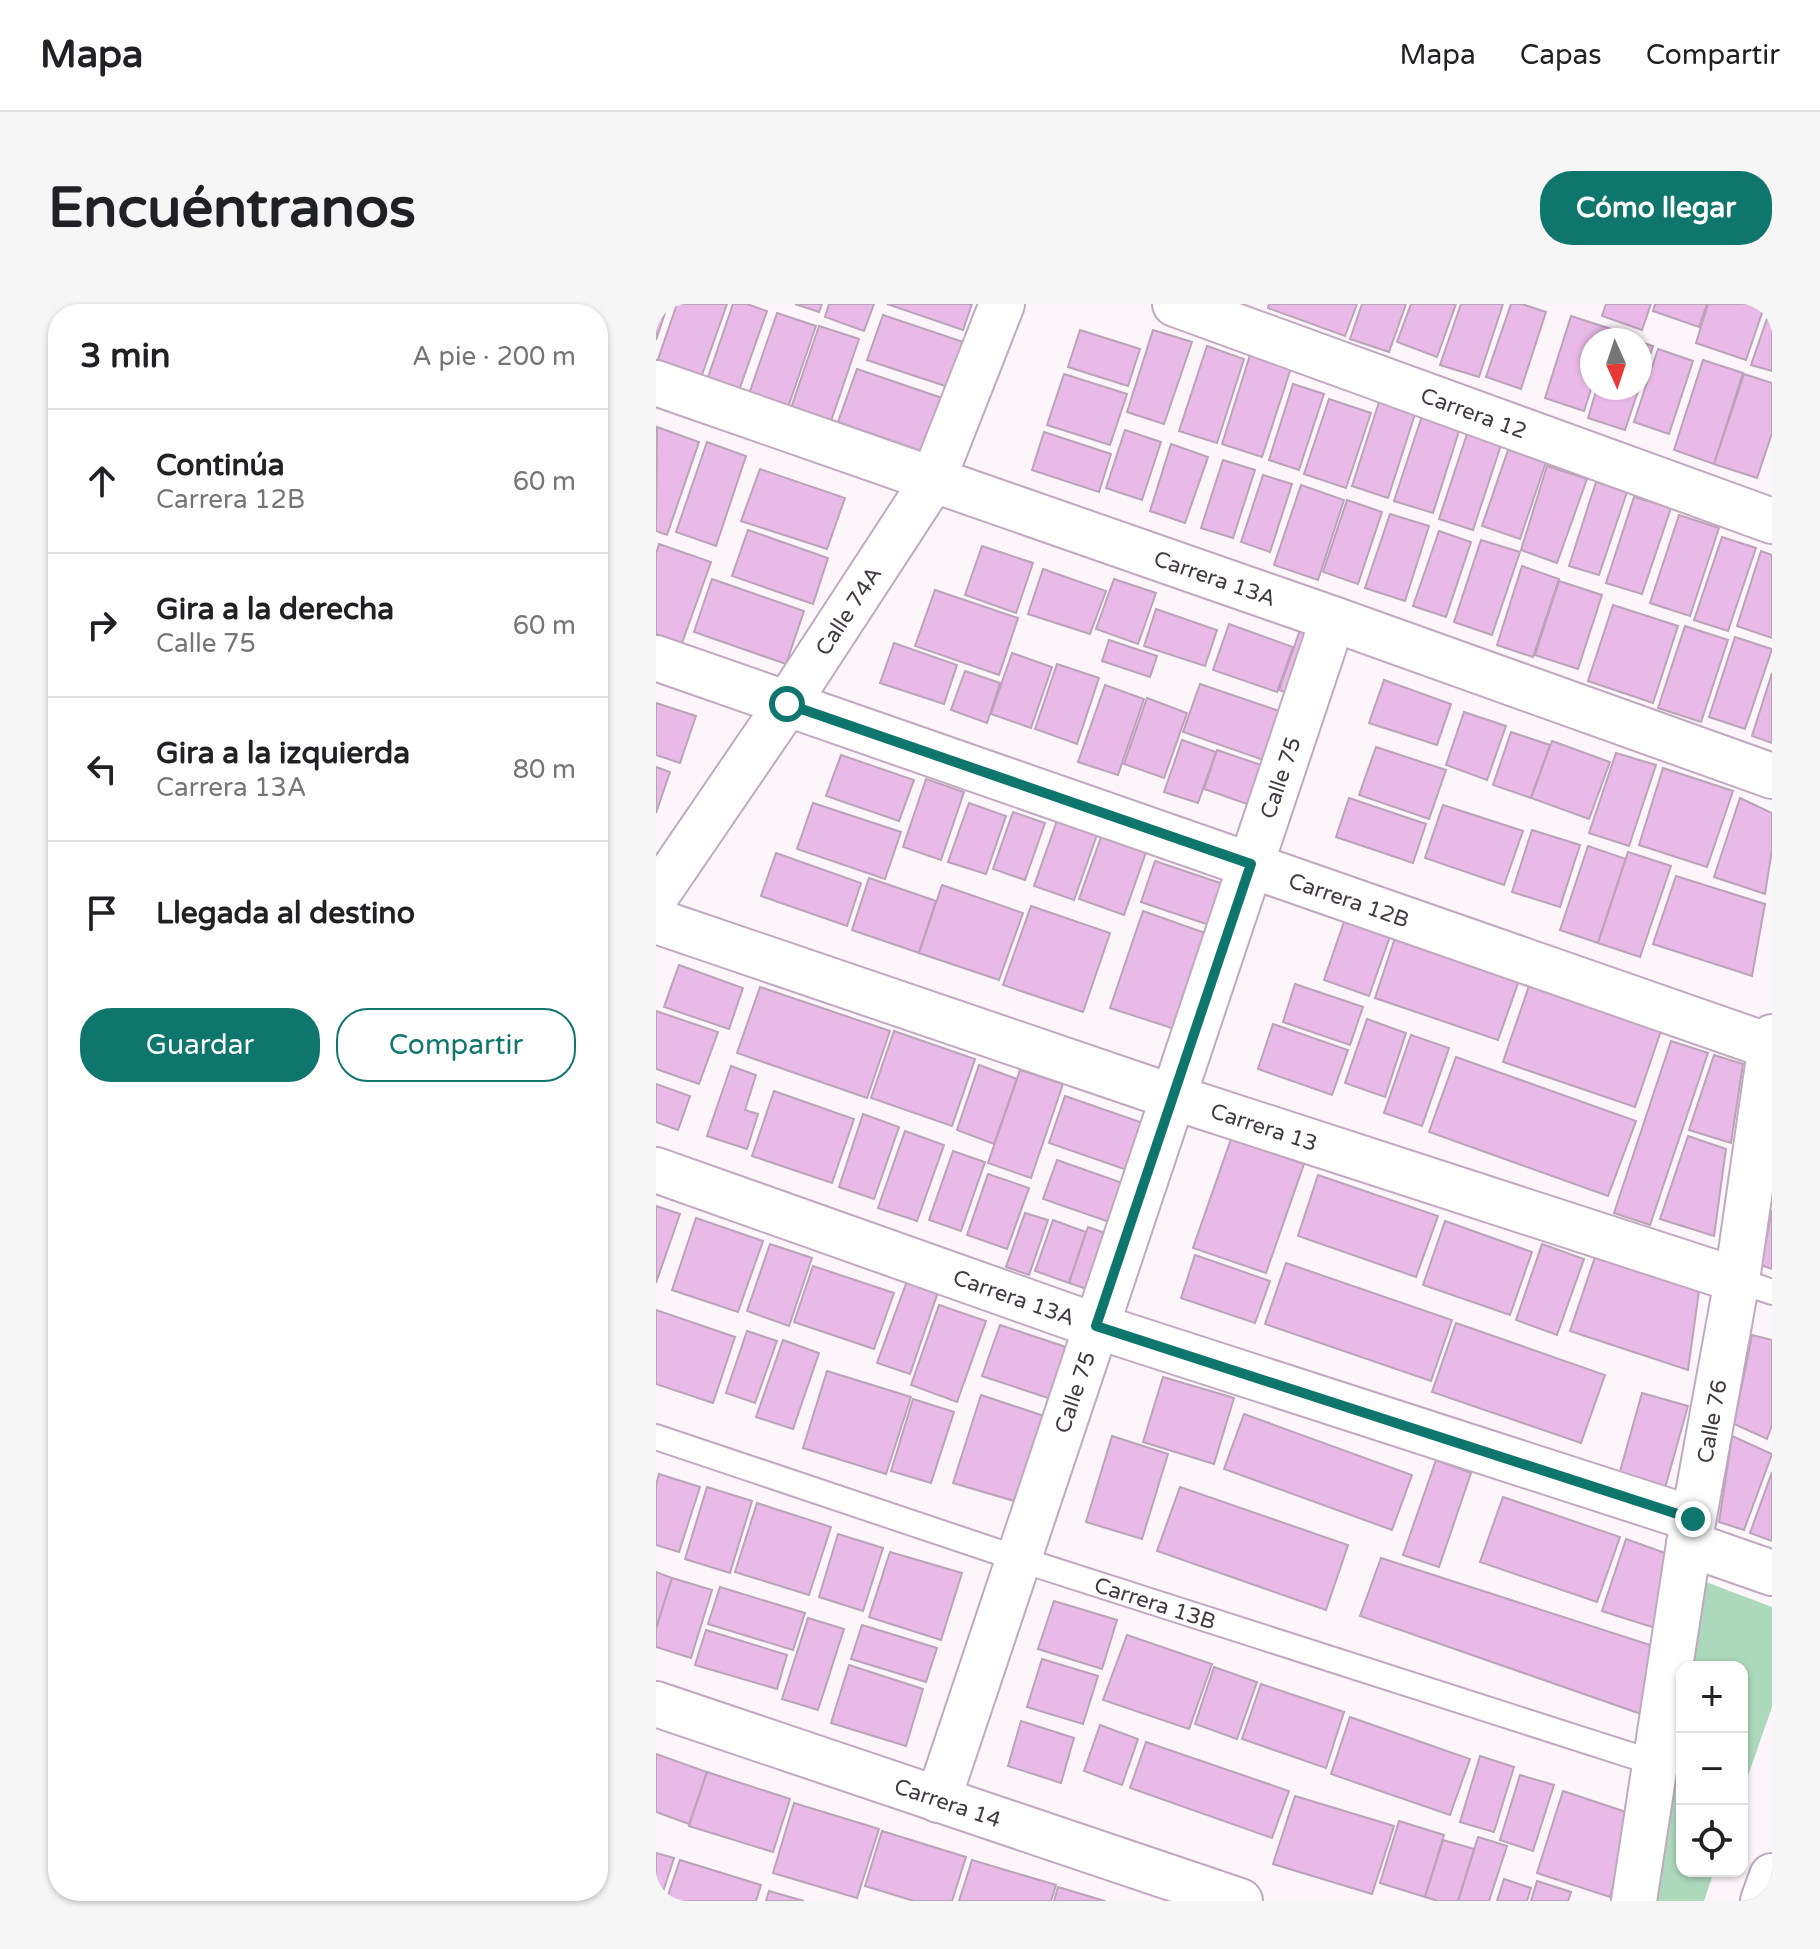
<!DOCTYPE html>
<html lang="es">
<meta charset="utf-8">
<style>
:root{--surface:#fff;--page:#f6f6f6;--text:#202124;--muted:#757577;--line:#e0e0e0;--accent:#0f766e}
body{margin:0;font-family:"Varela Round",sans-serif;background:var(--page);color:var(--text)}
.controls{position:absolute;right:24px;bottom:24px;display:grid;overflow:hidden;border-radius:16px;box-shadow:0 2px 6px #0004}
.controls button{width:72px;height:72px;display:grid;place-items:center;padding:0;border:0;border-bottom:2px solid var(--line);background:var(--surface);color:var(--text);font:40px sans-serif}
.compass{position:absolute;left:924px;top:24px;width:72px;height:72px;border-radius:50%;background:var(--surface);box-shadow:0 2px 6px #0004;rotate:177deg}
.stop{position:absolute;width:24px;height:24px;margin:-18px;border:6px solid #0f766e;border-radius:50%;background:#fff}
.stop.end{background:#0f766e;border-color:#fff;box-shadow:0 2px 8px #0008}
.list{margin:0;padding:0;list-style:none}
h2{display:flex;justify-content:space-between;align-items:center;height:104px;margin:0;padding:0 32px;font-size:34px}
h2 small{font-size:26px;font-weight:400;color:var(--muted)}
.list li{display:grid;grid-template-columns:52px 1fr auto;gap:24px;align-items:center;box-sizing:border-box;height:144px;padding:0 32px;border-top:2px solid var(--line)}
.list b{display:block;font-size:30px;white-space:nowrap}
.list p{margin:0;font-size:26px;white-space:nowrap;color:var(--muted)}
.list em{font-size:26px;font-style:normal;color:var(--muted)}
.actions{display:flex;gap:16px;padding:24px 32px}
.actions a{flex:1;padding:18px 0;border:2px solid var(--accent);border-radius:32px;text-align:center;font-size:28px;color:var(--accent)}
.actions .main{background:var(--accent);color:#fff}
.icon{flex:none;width:44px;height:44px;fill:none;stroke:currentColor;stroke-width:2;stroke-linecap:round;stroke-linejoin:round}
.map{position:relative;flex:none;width:1116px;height:1597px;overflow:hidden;border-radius:32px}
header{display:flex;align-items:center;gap:48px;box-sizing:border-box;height:112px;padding:0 40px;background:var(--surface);border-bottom:2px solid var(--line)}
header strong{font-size:38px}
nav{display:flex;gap:44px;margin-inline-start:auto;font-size:28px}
.intro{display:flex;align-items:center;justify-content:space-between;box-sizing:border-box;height:192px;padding:0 48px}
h1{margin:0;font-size:56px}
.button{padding:20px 36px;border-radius:32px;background:var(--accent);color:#fff;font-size:28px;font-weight:700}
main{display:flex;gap:48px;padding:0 48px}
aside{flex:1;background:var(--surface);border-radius:32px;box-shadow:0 2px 6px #0004}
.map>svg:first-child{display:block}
.green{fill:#acd8bb}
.building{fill:#e9bae7;stroke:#bba3b9;stroke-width:2}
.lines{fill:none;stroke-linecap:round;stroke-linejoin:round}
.service-casing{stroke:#c1a9c0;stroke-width:28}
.minor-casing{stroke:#c1a9c0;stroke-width:48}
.service{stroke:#fff;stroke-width:24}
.minor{stroke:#fff;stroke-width:44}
.route{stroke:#0f766e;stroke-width:10}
.labels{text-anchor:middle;stroke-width:7;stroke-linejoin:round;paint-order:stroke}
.street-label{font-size:22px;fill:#433942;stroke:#fcf6fb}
</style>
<header>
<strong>Mapa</strong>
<nav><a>Mapa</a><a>Capas</a><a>Compartir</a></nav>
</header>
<div class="intro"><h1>Encuéntranos</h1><a class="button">Cómo llegar</a></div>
<main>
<aside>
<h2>3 min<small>A pie · 200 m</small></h2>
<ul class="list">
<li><svg class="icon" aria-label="ahead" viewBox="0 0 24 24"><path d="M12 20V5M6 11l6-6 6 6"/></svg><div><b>Continúa</b><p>Carrera 12B</p></div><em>60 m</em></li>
<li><svg class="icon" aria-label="right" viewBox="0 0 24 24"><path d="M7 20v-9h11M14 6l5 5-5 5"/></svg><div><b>Gira a la derecha</b><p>Calle 75</p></div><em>60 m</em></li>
<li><svg class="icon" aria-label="left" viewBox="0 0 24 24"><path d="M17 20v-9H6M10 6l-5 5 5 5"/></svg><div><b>Gira a la izquierda</b><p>Carrera 13A</p></div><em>80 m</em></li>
<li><svg class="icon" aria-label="arrive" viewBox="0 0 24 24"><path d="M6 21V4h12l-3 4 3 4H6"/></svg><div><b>Llegada al destino</b></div></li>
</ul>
<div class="actions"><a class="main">Guardar</a><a>Compartir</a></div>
</aside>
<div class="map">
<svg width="1116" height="1597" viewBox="0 0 1116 1597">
<rect width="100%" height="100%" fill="#fcf6fb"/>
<path class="green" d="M1037,1273L1116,1303V1403L1086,1489V1363H1026V1567H1058L1048,1597H987Z"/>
<g class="building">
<path d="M0,0H12L0,36Z"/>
<path d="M21,0H71L41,85L0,61Z"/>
<path d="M77,0H91L111,7L80,95L48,85Z"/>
<path d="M139,0H166L163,8Z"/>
<path d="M173,0H218L208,27L169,13Z"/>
<path d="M231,0H316L307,26Z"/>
<path d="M613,0H701L689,32L612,4Z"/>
<path d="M706,0H750L733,48L694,35Z"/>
<path d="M755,0H800L781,53L741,38Z"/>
<path d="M805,0H847L823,73L784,61Z"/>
<path d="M855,0H866L890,8L865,85L830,73Z"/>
<path d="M950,0H995L986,26L946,12Z"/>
<path d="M999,0H1051L1043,23L997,7Z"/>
<path d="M1052,0H1109L1090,56L1040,39Z"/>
<path d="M1116,0V67L1095,61Z"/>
<path d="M121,9L160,22L131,106L92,93Z"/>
<path d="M227,11L307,38L292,83L211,56Z"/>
<path d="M915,12L955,25L951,36H936V82L928,107L889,94Z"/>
<path d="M163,22L203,35L174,120L134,107Z"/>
<path d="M424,26L484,45L472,82L412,63Z"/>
<path d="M497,26L536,38L508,120L471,108Z"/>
<path d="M984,38L997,42L984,80Z"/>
<path d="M551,42L588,55L561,139L523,127Z"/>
<path d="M1002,45L1037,57L1013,130L978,118Z"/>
<path d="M595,48L636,61L606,153L566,140Z"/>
<path d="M1047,56L1087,69L1058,160L1018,146Z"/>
<path d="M201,65L286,94L268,148L182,118Z"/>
<path d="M408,70L471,90L454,141L391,121Z"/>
<path d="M1088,70L1116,79V129L1101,174L1058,160Z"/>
<path d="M637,80L668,90L643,166L613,156Z"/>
<path d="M941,84H983L969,126L932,114Z"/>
<path d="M725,92L761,104L732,194L696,182Z"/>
<path d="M673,95L715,109L690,184L648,170Z"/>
<path d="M766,112L804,124L777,209L738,197Z"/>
<path d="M1,123L43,138L11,231L0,227Z"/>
<path d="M469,126L505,138L486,196L450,184Z"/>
<path d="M812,127L846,138L817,226L783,215Z"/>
<path d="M388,128L455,150L443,188L376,166Z"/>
<path d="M51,138L90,152L60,242L20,228Z"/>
<path d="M515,140L552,153L529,219L494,207Z"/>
<path d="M852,146L890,158L864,235L826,222Z"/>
<path d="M567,156L599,166L577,234L545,224Z"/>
<path d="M891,162L931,175L901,259L865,246Z"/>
<path d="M104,165L189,194L171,245L85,217Z"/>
<path d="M607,171L636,180L614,248L585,238Z"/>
<path d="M940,178L971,188L943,271L913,262Z"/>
<path d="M645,181L688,196L662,276L618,261Z"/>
<path d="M978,193L1015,204L986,290L950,279Z"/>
<path d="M691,196L726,208L702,280L667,268Z"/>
<path d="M734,210L773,222L749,297L709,284Z"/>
<path d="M1023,211L1063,224L1034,312L994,299Z"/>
<path d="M92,226L172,254L157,300L76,272Z"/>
<path d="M783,227L815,238L790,313L757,302Z"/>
<path d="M1066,233L1100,244L1072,327L1038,316Z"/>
<path d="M825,236L864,248L836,331L798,318Z"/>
<path d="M3,240L55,258L26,339L0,330V250Z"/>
<path d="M326,242L377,259L360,309L309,291Z"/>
<path d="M1105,247L1116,251V334L1081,322Z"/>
<path d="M866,262L903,275L877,353L841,341Z"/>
<path d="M387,265L450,287L434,330L372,310Z"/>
<path d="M56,275L148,307L130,360L38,328Z"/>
<path d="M458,275L500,289L482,340L440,325Z"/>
<path d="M903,277L946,291L922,365L879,351Z"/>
<path d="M279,286L362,314L343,371L259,342Z"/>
<path d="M957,301L1022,322L997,399L932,377Z"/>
<path d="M500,305L561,326L549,362L488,342Z"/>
<path d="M573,320L637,343L621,388L557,366Z"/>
<path d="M1029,322L1072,336L1045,418L1002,404Z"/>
<path d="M644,326L670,335L650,395L623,386Z"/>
<path d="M1079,333L1116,345L1089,425L1053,413Z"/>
<path d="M453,336L501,352L494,373L446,357Z"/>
<path d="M238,339L301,361L288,400L224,379Z"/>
<path d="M356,349L396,363L375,424L335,410Z"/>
<path d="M401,360L443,374L421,440L379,425Z"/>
<path d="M309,367L344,379L331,419L295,406Z"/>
<path d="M1116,369V439L1096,432Z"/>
<path d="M728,376L795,400L781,441L713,419Z"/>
<path d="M544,380L635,411L619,460L527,428Z"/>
<path d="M449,381L488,395L462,471L422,458Z"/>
<path d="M491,394L531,409L508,474L468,460Z"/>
<path d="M0,399L40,412L24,459L0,451Z"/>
<path d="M808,408L850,422L831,476L790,461Z"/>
<path d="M855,428L894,441L875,494L837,481Z"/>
<path d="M526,436L560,448L542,499L508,488Z"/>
<path d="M896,437L954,458L933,515L875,494Z"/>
<path d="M720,443L790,466L773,515L703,491Z"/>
<path d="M561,446L608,462L594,501L548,485Z"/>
<path d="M960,449L1000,461L973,542L933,529Z"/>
<path d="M185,451L258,476L243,517L170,492Z"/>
<path d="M0,463L14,468L0,509Z"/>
<path d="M1007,464L1077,487L1051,563L983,541Z"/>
<path d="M270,475L308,488L285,556L247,543Z"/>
<path d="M693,494L770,520L757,559L680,533Z"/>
<path d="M1084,494L1116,509V546L1109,590L1058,573Z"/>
<path d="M157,499L245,528L229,575L141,545Z"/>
<path d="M313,499L350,512L330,570L292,558Z"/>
<path d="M787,501L867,527L848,581L769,554Z"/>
<path d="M357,508L389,519L369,576L337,565Z"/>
<path d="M403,511L443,525L418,596L378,582Z"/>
<path d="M449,522L494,537L468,611L423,595Z"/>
<path d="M876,526L924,541L904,603L856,588Z"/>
<path d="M932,542L970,555L942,639L904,626Z"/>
<path d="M972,548L1015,562L984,653L942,639Z"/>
<path d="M120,549L205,579L191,622L105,592Z"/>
<path d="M499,557L579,584L565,625L485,598Z"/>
<path d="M1020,572L1109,600L1096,672L997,640Z"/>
<path d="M213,574L280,597L263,649L196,626Z"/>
<path d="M286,581L367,609L343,676L263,649Z"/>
<path d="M375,602L454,629L427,708L347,681Z"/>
<path d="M487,607L555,631L522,726L454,704Z"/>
<path d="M691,609L737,624L713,692L668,676Z"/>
<path d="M742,625L866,668L842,736L719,694Z"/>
<path d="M23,661L87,684L73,725L8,703Z"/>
<path d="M876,673L1008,718L979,803L847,758Z"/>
<path d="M639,680L707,703L694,741L627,718Z"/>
<path d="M104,683L234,727L211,794L81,749Z"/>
<path d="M0,707L62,728L43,780L0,765Z"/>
<path d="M711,715L750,729L729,793L689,779Z"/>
<path d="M617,720L692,746L676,791L602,765Z"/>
<path d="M238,727L319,755L296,822L215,794Z"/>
<path d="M755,731L793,744L766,822L728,809Z"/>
<path d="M1015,737L1052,749L994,921L958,909Z"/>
<path d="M1058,751L1087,760L1075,839L1033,826Z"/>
<path d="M800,753L980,817L952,892L773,828Z"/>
<path d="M323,761L361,775L338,840L301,826Z"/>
<path d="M75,762L100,771L89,806L102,810L91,845L51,832Z"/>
<path d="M364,766L407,780L375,874L332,859Z"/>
<path d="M0,780L34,792L22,826L0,818Z"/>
<path d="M118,787L198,815L176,879L96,852Z"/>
<path d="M409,792L490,820L474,867L393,839Z"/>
<path d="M207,810L243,823L218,895L183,883Z"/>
<path d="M249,827L288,841L261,917L222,904Z"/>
<path d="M1032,832L1070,845L1058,932L1004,915Z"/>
<path d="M575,835L648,860L610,969L537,944Z"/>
<path d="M297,847L329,858L305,927L273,916Z"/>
<path d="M401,856L475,882L462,921L387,895Z"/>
<path d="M332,870L373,884L351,945L311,931Z"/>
<path d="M662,871L782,912L760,973L642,932Z"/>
<path d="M0,902L24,910L0,979Z"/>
<path d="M1116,906V965L1105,961Z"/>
<path d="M369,909L392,916L373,971L350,963Z"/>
<path d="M40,914L107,937L82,1008L16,986Z"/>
<path d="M397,916L430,928L413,979L379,967Z"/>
<path d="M789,917L876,948L854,1011L767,981Z"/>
<path d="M432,923L455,931L436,987L413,979Z"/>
<path d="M114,940L156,954L133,1022L91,1007Z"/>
<path d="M886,940L928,955L901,1031L860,1016Z"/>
<path d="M539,951L614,977L599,1019L525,994Z"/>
<path d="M939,953L1043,987L1032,1066L914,1027Z"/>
<path d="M630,959L796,1016L775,1077L609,1020Z"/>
<path d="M157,962L238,989L218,1045L138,1018Z"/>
<path d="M251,977L282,988L254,1070L221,1059Z"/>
<path d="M283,1001L330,1017L301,1098L255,1081Z"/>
<path d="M0,1006L79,1033L57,1099L0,1080Z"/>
<path d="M800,1019L949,1071L925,1139L776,1088Z"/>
<path d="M344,1021L413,1044L395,1095L326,1072Z"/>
<path d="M91,1027L121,1037L99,1099L70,1089Z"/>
<path d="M1096,1031L1116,1036V1121L1111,1135L1078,1120Z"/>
<path d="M127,1036L163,1049L137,1125L100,1113Z"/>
<path d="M171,1067L255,1093L230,1170L147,1144Z"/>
<path d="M507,1073L578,1094L558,1160L487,1138Z"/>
<path d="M986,1089L1032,1102L1009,1184L963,1171Z"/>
<path d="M325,1091L391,1113L365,1199L297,1179Z"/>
<path d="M257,1095L298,1108L275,1179L235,1167Z"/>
<path d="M588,1110L756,1171L736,1226L568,1165Z"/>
<path d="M456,1132L512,1150L486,1235L430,1218Z"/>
<path d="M1076,1132L1116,1150L1088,1226L1063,1218Z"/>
<path d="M780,1156L815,1169L783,1263L747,1251Z"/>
<path d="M1116,1168V1237L1094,1229Z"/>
<path d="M3,1170L44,1183L23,1248L0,1241V1181Z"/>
<path d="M51,1183L96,1197L74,1269L29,1255Z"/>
<path d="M524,1183L692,1241L670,1306L501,1247Z"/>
<path d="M847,1193L964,1233L941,1298L824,1258Z"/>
<path d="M101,1199L175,1223L153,1291L79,1268Z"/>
<path d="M182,1230L227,1244L207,1307L163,1293Z"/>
<path d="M970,1235L1009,1249L1002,1325L946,1307Z"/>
<path d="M234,1248L306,1269L285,1336L213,1313Z"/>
<path d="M725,1254L994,1341L991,1412L704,1312Z"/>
<path d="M0,1268L16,1274L0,1325Z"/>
<path d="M16,1274L56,1286L35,1354L0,1343V1325Z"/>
<path d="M64,1283L149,1309L137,1346L52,1320Z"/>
<path d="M398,1297L461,1316L446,1365L382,1345Z"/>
<path d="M152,1314L188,1325L162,1406L126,1395Z"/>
<path d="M206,1321L281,1344L270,1378L195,1355Z"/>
<path d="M50,1326L131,1351L121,1385L39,1361Z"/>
<path d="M471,1331L556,1360L533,1425L447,1396Z"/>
<path d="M386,1355L442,1372L427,1420L371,1403Z"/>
<path d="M193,1361L267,1385L250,1442L175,1419Z"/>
<path d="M558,1363L601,1378L581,1435L539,1420Z"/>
<path d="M605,1380L688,1408L670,1464L586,1435Z"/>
<path d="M694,1413L814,1455L794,1511L675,1470Z"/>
<path d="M365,1417L418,1434L405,1479L352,1462Z"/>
<path d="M444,1421L482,1435L466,1481L428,1467Z"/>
<path d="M490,1438L633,1487L616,1534L474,1484Z"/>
<path d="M0,1450L51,1468L33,1520L0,1508Z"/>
<path d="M824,1452L858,1463L838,1528L804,1518Z"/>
<path d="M51,1468L134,1495L117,1548L33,1522Z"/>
<path d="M864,1471L898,1481L877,1547L844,1536Z"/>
<path d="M907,1487L979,1511L954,1593L881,1569Z"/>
<path d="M639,1492L738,1522L716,1590L617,1560Z"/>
<path d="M138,1499L223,1525L201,1594L117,1569Z"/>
<path d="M743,1517L788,1531L769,1593L724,1579Z"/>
<path d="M226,1527L310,1553L296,1597H258L209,1582Z"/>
<path d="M822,1533L851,1542L833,1597H802Z"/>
<path d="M787,1536L818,1545L802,1597H782L769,1593Z"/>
<path d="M0,1549L18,1554L4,1597H0Z"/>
<path d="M24,1556L105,1581L100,1597H10Z"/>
<path d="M316,1556L400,1581L395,1597H303Z"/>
<path d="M848,1575L875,1584L871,1597H841Z"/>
<path d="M881,1577L915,1588L912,1597H875Z"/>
<path d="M402,1583L449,1597H398Z"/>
<path d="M113,1587L148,1597H110Z"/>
</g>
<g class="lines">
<defs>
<g id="service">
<path d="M1081,976L1116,988"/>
<path id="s1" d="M0,1133L363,1255L999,1459"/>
</g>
<g id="minor">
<path id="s2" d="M519,0L1116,217"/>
<path id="s3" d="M0,79L677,315L1116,472"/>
<path id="s4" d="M0,354L1116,743"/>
<path id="s5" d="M0,592L131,400L277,176L346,0"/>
<path id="s6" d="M0,617L517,793L1081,976"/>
<path id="s7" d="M0,866L440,1022L1037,1215"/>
<path d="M1033,1240L1116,1269"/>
<path id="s8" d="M0,1400L584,1597"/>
<path id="s9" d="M282,1496L677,315"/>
<path id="s10" d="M978,1597L1033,1240L1081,976L1116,733"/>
<path d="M1107,1597L1116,1572"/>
</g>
</defs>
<use href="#service" class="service-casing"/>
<use href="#minor" class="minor-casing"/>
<use href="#service" class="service"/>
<use href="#minor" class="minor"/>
</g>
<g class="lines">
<path class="route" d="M131,400L595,560L440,1022L1037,1215"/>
</g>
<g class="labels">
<g class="street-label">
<text dy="8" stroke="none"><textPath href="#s2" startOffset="318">Carrera 12</textPath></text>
<text dy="8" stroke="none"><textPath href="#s3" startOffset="592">Carrera 13A</textPath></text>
<text dy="8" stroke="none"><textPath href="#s5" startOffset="344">Calle 74A</textPath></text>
<text dy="8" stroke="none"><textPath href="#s9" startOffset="1078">Calle 75</textPath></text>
<text dy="8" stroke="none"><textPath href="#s4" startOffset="734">Carrera 12B</textPath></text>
<text dy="8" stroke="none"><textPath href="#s6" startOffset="642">Carrera 13</textPath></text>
<text dy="8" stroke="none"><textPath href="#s7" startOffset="380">Carrera 13A</textPath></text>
<text dy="8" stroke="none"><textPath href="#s9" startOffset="430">Calle 75</textPath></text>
<text dy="8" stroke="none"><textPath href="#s10" startOffset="486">Calle 76</textPath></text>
<text dy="8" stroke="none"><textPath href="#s1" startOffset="526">Carrera 13B</textPath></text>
<text dy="8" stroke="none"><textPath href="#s8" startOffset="308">Carrera 14</textPath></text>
</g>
</g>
</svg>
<div class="controls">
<button>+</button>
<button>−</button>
<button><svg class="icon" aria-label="locate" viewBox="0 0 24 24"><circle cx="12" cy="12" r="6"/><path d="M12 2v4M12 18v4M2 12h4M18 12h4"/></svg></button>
</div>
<svg class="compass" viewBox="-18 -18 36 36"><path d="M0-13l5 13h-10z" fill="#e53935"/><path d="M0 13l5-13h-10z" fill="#757577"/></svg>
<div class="stop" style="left:131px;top:400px"></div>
<div class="stop end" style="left:1037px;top:1215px"></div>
</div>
</main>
